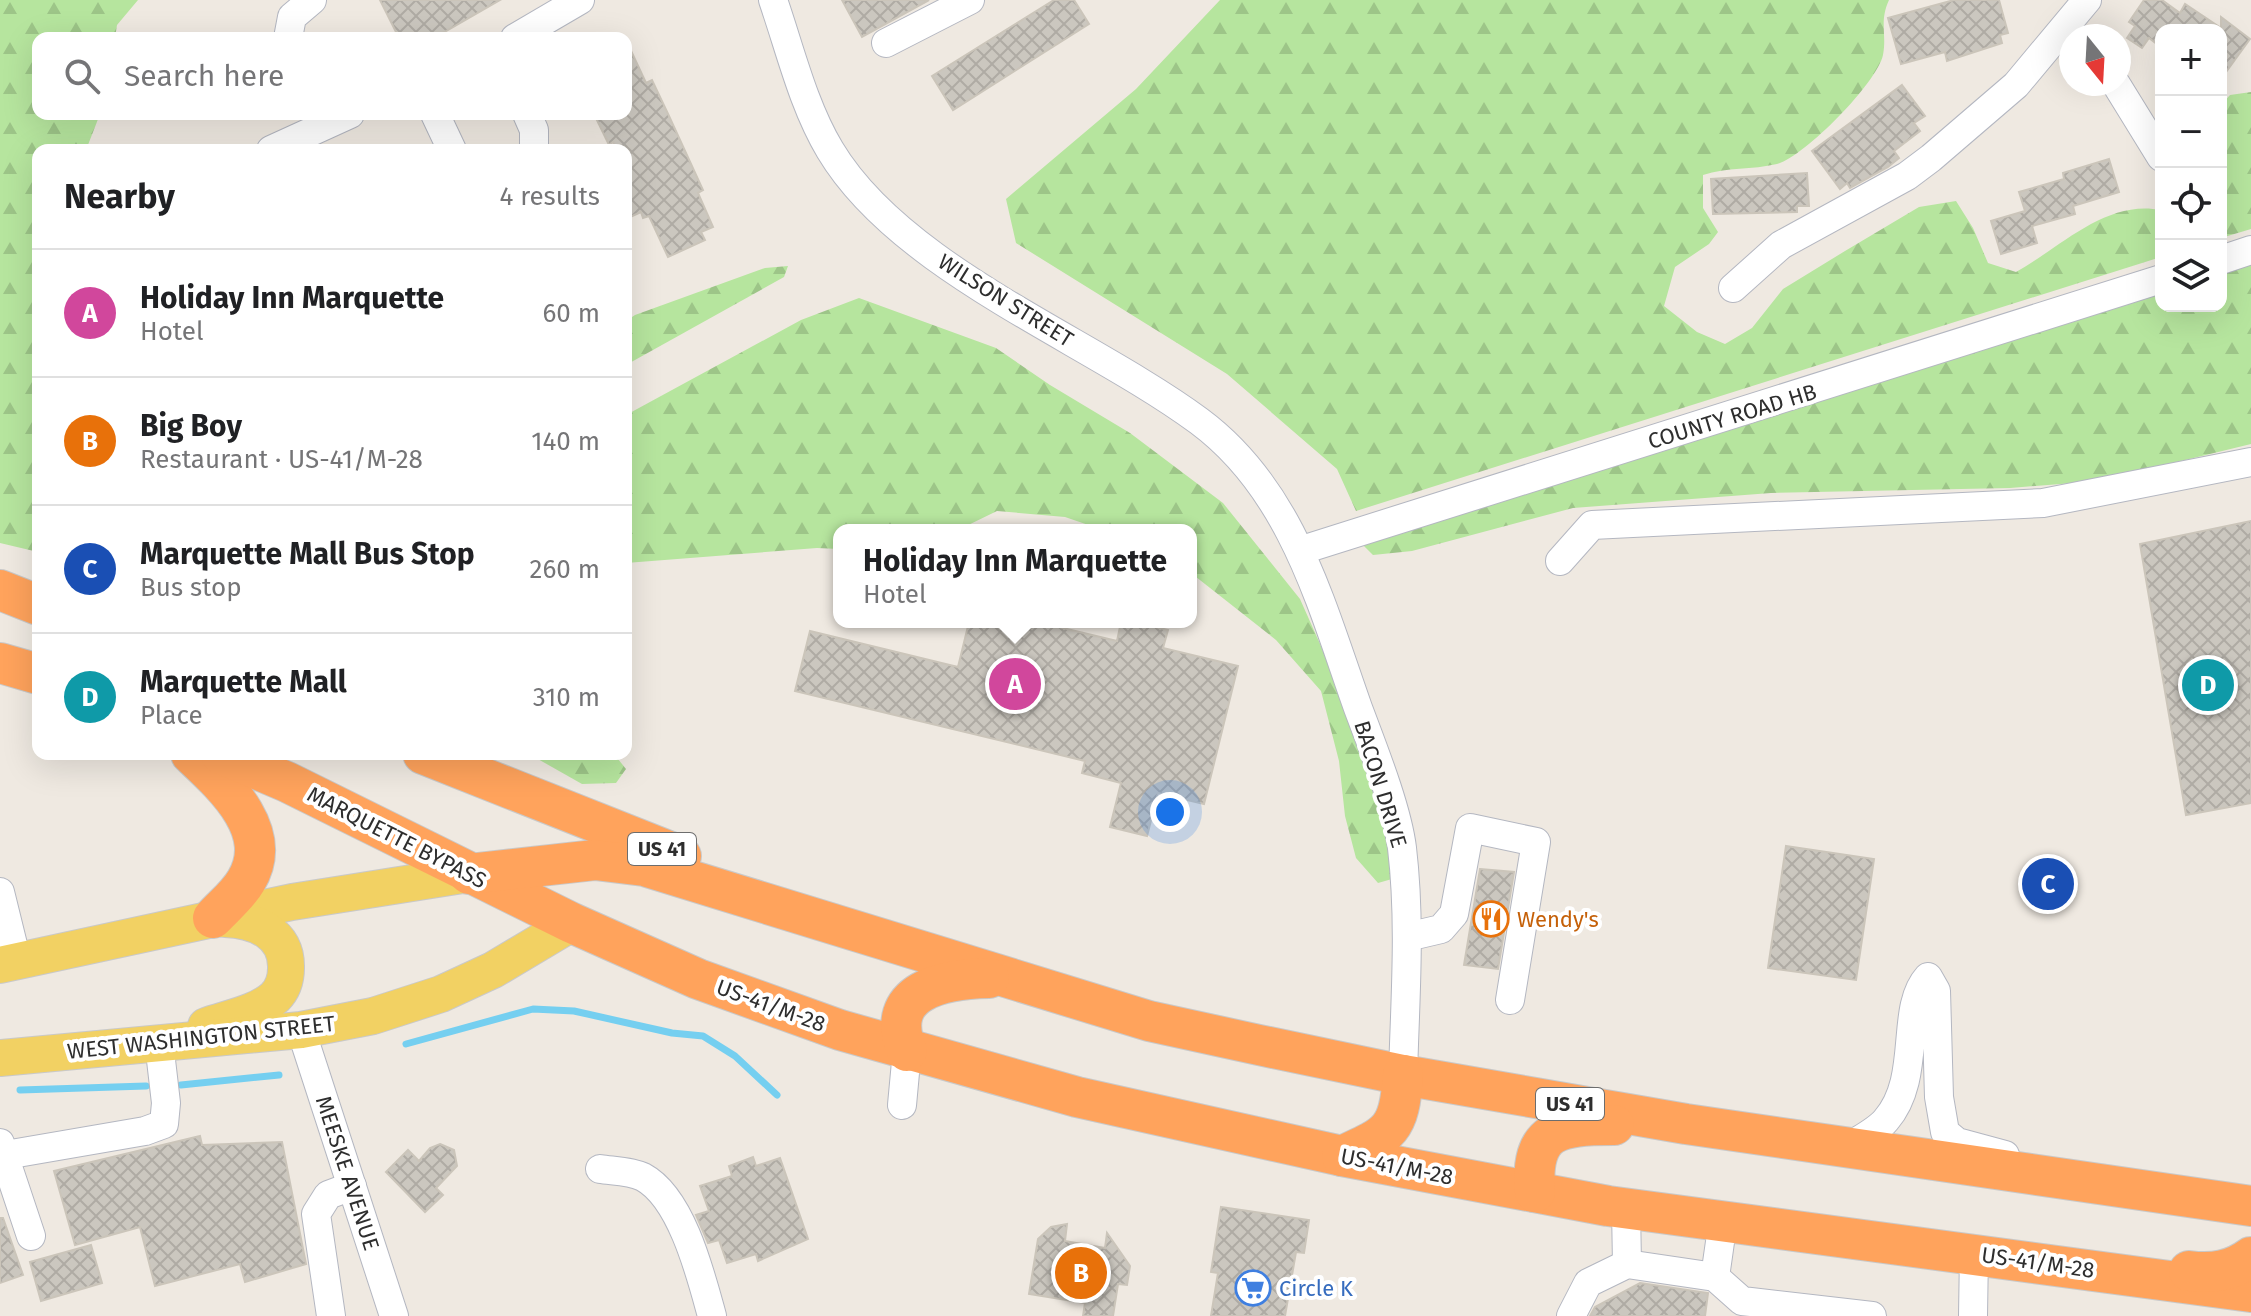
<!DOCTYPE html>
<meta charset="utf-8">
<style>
:root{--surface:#fff;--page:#f6f6f6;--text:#202124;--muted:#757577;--line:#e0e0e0;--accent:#1a73e8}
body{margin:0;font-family:"Fira Sans",sans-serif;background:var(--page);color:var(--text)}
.controls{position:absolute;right:24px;top:24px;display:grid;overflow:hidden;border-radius:16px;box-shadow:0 8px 32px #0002}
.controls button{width:72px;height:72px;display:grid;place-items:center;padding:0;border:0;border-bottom:2px solid var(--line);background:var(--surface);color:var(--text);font:40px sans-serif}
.compass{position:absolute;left:2059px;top:24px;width:72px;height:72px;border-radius:50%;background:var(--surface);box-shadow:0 8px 32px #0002;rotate:162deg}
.you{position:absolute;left:1170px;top:812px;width:28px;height:28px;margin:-20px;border:6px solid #fff;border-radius:50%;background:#1a73e8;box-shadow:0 0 0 12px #1a73e833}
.badge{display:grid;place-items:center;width:52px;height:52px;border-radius:50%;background:var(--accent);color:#fff;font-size:26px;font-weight:700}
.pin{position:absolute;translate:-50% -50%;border:4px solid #fff;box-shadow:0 2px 8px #0006}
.popup{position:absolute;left:833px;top:524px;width:364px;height:104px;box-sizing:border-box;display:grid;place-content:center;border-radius:16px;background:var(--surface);filter:drop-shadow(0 2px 6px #0005);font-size:26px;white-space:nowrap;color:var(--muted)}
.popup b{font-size:30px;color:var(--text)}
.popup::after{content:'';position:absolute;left:50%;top:100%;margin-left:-16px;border:16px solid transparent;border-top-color:var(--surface)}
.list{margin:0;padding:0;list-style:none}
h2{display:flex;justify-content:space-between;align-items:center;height:104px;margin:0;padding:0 32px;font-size:34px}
h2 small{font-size:26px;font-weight:400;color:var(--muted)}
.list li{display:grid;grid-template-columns:52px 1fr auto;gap:24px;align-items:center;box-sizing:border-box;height:128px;padding:0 32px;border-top:2px solid var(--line)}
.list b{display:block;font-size:30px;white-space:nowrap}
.list p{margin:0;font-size:26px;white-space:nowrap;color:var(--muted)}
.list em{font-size:26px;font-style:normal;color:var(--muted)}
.icon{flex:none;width:44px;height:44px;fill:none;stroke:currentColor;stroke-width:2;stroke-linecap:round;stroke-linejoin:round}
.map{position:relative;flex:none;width:2251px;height:1316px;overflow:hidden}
.search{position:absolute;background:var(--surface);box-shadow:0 8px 32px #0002;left:32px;top:32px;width:600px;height:88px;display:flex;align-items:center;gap:20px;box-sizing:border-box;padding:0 28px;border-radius:16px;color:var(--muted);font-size:30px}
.panel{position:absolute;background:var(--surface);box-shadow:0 8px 32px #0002;left:32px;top:144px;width:600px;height:616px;border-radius:16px}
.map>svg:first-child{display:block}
.forest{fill:url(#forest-firs)}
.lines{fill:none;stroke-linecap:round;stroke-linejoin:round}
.stream{stroke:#75cff0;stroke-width:7}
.building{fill:url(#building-cross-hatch);stroke:#cbc5ba;stroke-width:2}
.minor-casing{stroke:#b4b7c1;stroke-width:30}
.major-casing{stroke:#c9c9c9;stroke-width:38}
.highway-casing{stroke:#c9c9c9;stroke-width:42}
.minor{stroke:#fff;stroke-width:28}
.major{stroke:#f2d163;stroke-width:36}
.highway{stroke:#ffa35c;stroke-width:40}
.labels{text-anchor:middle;stroke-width:8;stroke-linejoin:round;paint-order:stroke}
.shield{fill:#fff;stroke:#6d6d6d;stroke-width:2}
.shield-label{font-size:20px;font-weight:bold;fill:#2e2e2e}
.street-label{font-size:22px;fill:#2e2e2e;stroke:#fff}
.food-label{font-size:22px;fill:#c56008;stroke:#fff;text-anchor:start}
.shop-label{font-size:22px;fill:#366cbe;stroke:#fff;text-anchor:start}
</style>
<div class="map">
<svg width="2251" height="1316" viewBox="0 0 2251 1316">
<defs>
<pattern id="forest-firs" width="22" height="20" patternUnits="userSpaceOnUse" patternTransform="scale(2)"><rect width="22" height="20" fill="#b6e59e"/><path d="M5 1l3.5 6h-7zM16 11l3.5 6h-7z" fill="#9dc588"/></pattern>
<pattern id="building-cross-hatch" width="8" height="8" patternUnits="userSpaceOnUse" patternTransform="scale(2)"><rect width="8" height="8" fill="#cbc7bf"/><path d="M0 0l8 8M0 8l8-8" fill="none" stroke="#afaba4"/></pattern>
</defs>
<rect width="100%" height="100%" fill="#efe9e1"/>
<g class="forest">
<path d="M0,0H138L117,25L115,38H38V114H100L86,150H38V552L0,543Z"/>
<path d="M1220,0H1889C1879,22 1887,34 1883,55C1877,83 1804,157 1777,164C1752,170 1727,167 1703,175V208L1718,232L1709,244L1675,267L1664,306L1697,332L1725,344L1752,328L1783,289L1845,251L1919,207L1956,201L1973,228L1988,263L2016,272C2061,247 2106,199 2161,210V257L1356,511L1337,469L1227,374L1016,243L1006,199L1136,89Z"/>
<path d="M2251,92V229L2221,238V105L2230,95Z"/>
<path d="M2251,258V444L2099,481L2010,488L1771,493L1573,508L1412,551L1373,555L1359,541L2161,286V306H2221V267Z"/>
<path d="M788,266L784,277L626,365V321L635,315L765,268Z"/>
<path d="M859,298L996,348L1050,385L1130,433L1223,503L1300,599L1361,736L1395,847L1392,879L1378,883L1356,858L1345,816L1339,761L1321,691L1276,640L1191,573V530H1103L1065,517L997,511L958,530H839V549L817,548L626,563V415L801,320Z"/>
<path d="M529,754H614L626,769L616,783L582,784Z"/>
</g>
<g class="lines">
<g class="stream">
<path d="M406,1044L533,1009L574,1011L672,1033L703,1036L735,1056L777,1095"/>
<path d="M181,1085L279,1075"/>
<path d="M20,1090L146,1086"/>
</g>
</g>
<g class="building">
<path d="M380,0H500L434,38H399Z"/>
<path d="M842,0H929L862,37Z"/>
<path d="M1054,0H1074L1089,24L953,110L932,76Z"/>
<path d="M1954,0H1999L2008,33L2000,35L2002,43L1947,61L1945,52L1901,64L1888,18Z"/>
<path d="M2144,0H2162L2180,13L2185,4L2221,28V17L2250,39L2221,79V30H2161L2158,45L2149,38L2142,48L2127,38L2135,26L2129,22Z"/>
<path d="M626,40L646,83L652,80L669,116L703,190L698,193L713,227L701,232L705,240L668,257L649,216L643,218L641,212L626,219V150H617L613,142L609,145L594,114H626Z"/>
<path d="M1902,85L1925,116L1914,123L1920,131L1894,151L1899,158L1888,167L1850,188L1847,183L1840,189L1812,151Z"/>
<path d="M2109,159L2119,192L2073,206L2075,214L2032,226L2037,243L2001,254L1991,221L2025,211L2019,192L2064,179L2063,173Z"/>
<path d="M1807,173L1809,206H1797V212L1713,214L1711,179Z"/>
<path d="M2251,521V803L2186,815L2140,544Z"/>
<path d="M969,622H1038L1117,641L1121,622H1135L1168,630L1163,648L1238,666L1204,804L1158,793L1147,836L1110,827L1121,783L1082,773L1085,761L795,691L810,631L958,667Z"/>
<path d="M1786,846L1874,859L1856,980L1768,968Z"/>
<path d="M1480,869L1514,872L1498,969L1464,965Z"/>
<path d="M200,1136L202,1145L282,1142L306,1264L245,1282L240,1264L155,1286L140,1227L75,1245L54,1171Z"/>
<path d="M440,1144L454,1150L457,1166L436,1188L443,1195L425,1212L386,1172L408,1150L419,1161L430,1148Z"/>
<path d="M753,1157L756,1166L780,1158L808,1239L758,1261L756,1254L727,1263L719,1240L708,1243L696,1215L709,1211L700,1186L732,1176L729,1166Z"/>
<path d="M1221,1207L1309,1220L1304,1253L1296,1252L1285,1316H1211L1218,1273L1211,1272Z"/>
<path d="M0,1218H3L23,1275L0,1283Z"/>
<path d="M1067,1224L1065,1241L1105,1248L1107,1233L1130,1266L1127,1285L1118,1284L1113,1316H1083L1085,1303L1029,1294L1038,1239L1051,1227Z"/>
<path d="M91,1245L102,1283L41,1301L30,1262Z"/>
<path d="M1640,1283L1708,1293L1705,1316H1590L1595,1307Z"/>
</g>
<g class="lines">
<defs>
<g id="minor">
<path d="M773,0C790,49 803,105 830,150C901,269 1088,339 1199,421C1292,490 1321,604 1358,708C1373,748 1397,808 1402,848C1411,924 1405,1000 1403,1075"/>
<path d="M288,38L292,17L312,0"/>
<path d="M515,38L580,0"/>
<path d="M886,43L970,0"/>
<path d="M2116,84L2161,157"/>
<path d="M435,114L452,150"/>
<path d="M527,114L534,130V150"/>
<path d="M271,150L350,114"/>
<path d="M2221,260L2251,250"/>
<path d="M1733,288L1781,245L1907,176L1931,158L2016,85L2087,0"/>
<path d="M1302,550L2161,279"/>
<path d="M1560,561L1592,525L2043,503L2251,462"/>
<path d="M0,892L17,961"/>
<path d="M1407,937L1441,929L1454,914L1470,828L1536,842L1510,1000"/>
<path d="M301,1030L394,1316"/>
<path d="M902,1105L907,1051"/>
<path d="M0,1143L31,1236"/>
<path d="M1845,1149C1858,1140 1876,1132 1886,1120C1923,1077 1899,1009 1928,977L1936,991L1939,1097L1945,1132L1957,1142L2005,1155"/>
<path d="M0,1156L145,1131L164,1124L166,1103L159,1043"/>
<path d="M600,1169C613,1171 631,1171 643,1177C682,1198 701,1276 712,1316"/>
<path d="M1626,1209L1627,1264"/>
<path d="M1715,1277L1723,1221"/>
<path d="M331,1316L316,1214L328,1195L352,1186"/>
<path d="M1571,1316L1588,1283L1627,1264L1715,1277L1742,1301L1872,1316"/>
<path d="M1973,1316L1974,1253"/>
</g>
<g id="major">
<path d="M0,965L292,902L469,874"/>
<path d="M206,1026C228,1018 258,1013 275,997C283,989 286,978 286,968C287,933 255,920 225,919"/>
<path d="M0,1058L301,1030L373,1016L441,994L493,970L572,923"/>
</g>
<g id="highway">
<path d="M0,590L38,605"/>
<path d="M0,663L38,674"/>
<path d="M191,754C224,785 276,831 246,881C238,895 224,906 213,918"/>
<path d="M221,754L287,782L572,923L698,979L840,1030L1077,1097L1342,1156L1608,1206L2251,1292"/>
<path d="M423,754L681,856"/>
<path d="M469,874L595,860L644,866L1149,1021L1259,1045L1403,1075L1686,1124L2251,1206"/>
<path d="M907,1051C882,990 944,979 989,978"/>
<path d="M1342,1156C1391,1134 1399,1130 1403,1075"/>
<path d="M1535,1192C1530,1129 1558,1125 1614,1125"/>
<path d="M2189,1271C2213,1274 2232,1271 2251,1257"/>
</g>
</defs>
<use href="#minor" class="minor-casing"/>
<use href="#major" class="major-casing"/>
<use href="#highway" class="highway-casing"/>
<use href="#minor" class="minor"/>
<use href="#major" class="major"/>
<use href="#highway" class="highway"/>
</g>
<defs>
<symbol id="restaurant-ring" viewBox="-11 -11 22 22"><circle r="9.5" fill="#fff" stroke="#e8710a" stroke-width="1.5"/><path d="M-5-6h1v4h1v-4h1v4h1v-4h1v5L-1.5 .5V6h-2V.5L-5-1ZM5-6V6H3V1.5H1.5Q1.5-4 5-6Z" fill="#e8710a"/></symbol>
<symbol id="supermarket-ring" viewBox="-11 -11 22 22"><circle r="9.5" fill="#fff" stroke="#3f7fe0" stroke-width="1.5"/><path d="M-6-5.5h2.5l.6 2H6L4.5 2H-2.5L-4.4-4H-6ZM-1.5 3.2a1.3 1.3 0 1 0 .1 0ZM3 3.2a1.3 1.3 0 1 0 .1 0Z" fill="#3f7fe0"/></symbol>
</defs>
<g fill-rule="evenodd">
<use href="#restaurant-ring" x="1471" y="899" width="40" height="40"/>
<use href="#supermarket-ring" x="1233" y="1268" width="40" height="40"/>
</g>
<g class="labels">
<g class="shield">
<rect x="628" y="833" width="68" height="32" rx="6"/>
<rect x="1536" y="1088" width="68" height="32" rx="6"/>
</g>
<g class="shield-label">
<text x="662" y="856">US 41</text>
<text x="1570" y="1111">US 41</text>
</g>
<g class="street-label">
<text transform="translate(1006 300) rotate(32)" y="8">WILSON STREET</text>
<text transform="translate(1732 416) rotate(-17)" y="8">COUNTY ROAD HB</text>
<text transform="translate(1381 784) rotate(73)" y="8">BACON DRIVE</text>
<text transform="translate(397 837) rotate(27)" y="8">MARQUETTE BYPASS</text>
<text transform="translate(771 1005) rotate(20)" y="8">US-41/M-28</text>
<text transform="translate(201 1037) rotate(-6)" y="8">WEST WASHINGTON STREET</text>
<text transform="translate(1397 1166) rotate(11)" y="8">US-41/M-28</text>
<text transform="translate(348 1173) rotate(72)" y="8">MEESKE AVENUE</text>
<text transform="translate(2038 1262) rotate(8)" y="8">US-41/M-28</text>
</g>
<g class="food-label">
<text x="1517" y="927">Wendy's</text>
</g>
<g class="shop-label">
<text x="1279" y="1296">Circle K</text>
</g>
</g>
</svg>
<div class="controls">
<button>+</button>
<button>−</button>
<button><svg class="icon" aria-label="locate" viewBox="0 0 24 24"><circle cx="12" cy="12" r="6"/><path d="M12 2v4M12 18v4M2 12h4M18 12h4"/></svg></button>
<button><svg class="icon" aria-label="layers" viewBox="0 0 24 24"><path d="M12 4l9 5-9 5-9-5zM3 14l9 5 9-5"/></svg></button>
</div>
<svg class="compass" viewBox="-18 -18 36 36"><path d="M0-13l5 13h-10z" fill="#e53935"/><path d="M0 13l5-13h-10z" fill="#757577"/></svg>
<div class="you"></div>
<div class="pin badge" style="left:1015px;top:684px;background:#d1479c">A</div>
<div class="popup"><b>Holiday Inn Marquette</b>Hotel</div>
<div class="pin badge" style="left:1081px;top:1273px;background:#e8710a">B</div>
<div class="pin badge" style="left:2048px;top:884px;background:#1a4fb4">C</div>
<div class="pin badge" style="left:2208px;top:685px;background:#0f9aa8">D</div>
<div class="search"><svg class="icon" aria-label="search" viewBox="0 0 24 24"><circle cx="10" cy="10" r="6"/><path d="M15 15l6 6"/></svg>Search here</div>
<section class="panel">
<h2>Nearby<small>4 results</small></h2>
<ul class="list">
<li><span class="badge" style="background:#d1479c">A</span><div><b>Holiday Inn Marquette</b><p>Hotel</p></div><em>60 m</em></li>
<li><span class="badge" style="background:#e8710a">B</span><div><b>Big Boy</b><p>Restaurant · US-41/M-28</p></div><em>140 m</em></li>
<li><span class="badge" style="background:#1a4fb4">C</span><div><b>Marquette Mall Bus Stop</b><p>Bus stop</p></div><em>260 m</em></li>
<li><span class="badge" style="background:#0f9aa8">D</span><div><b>Marquette Mall</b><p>Place</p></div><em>310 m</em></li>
</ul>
</section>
</div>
